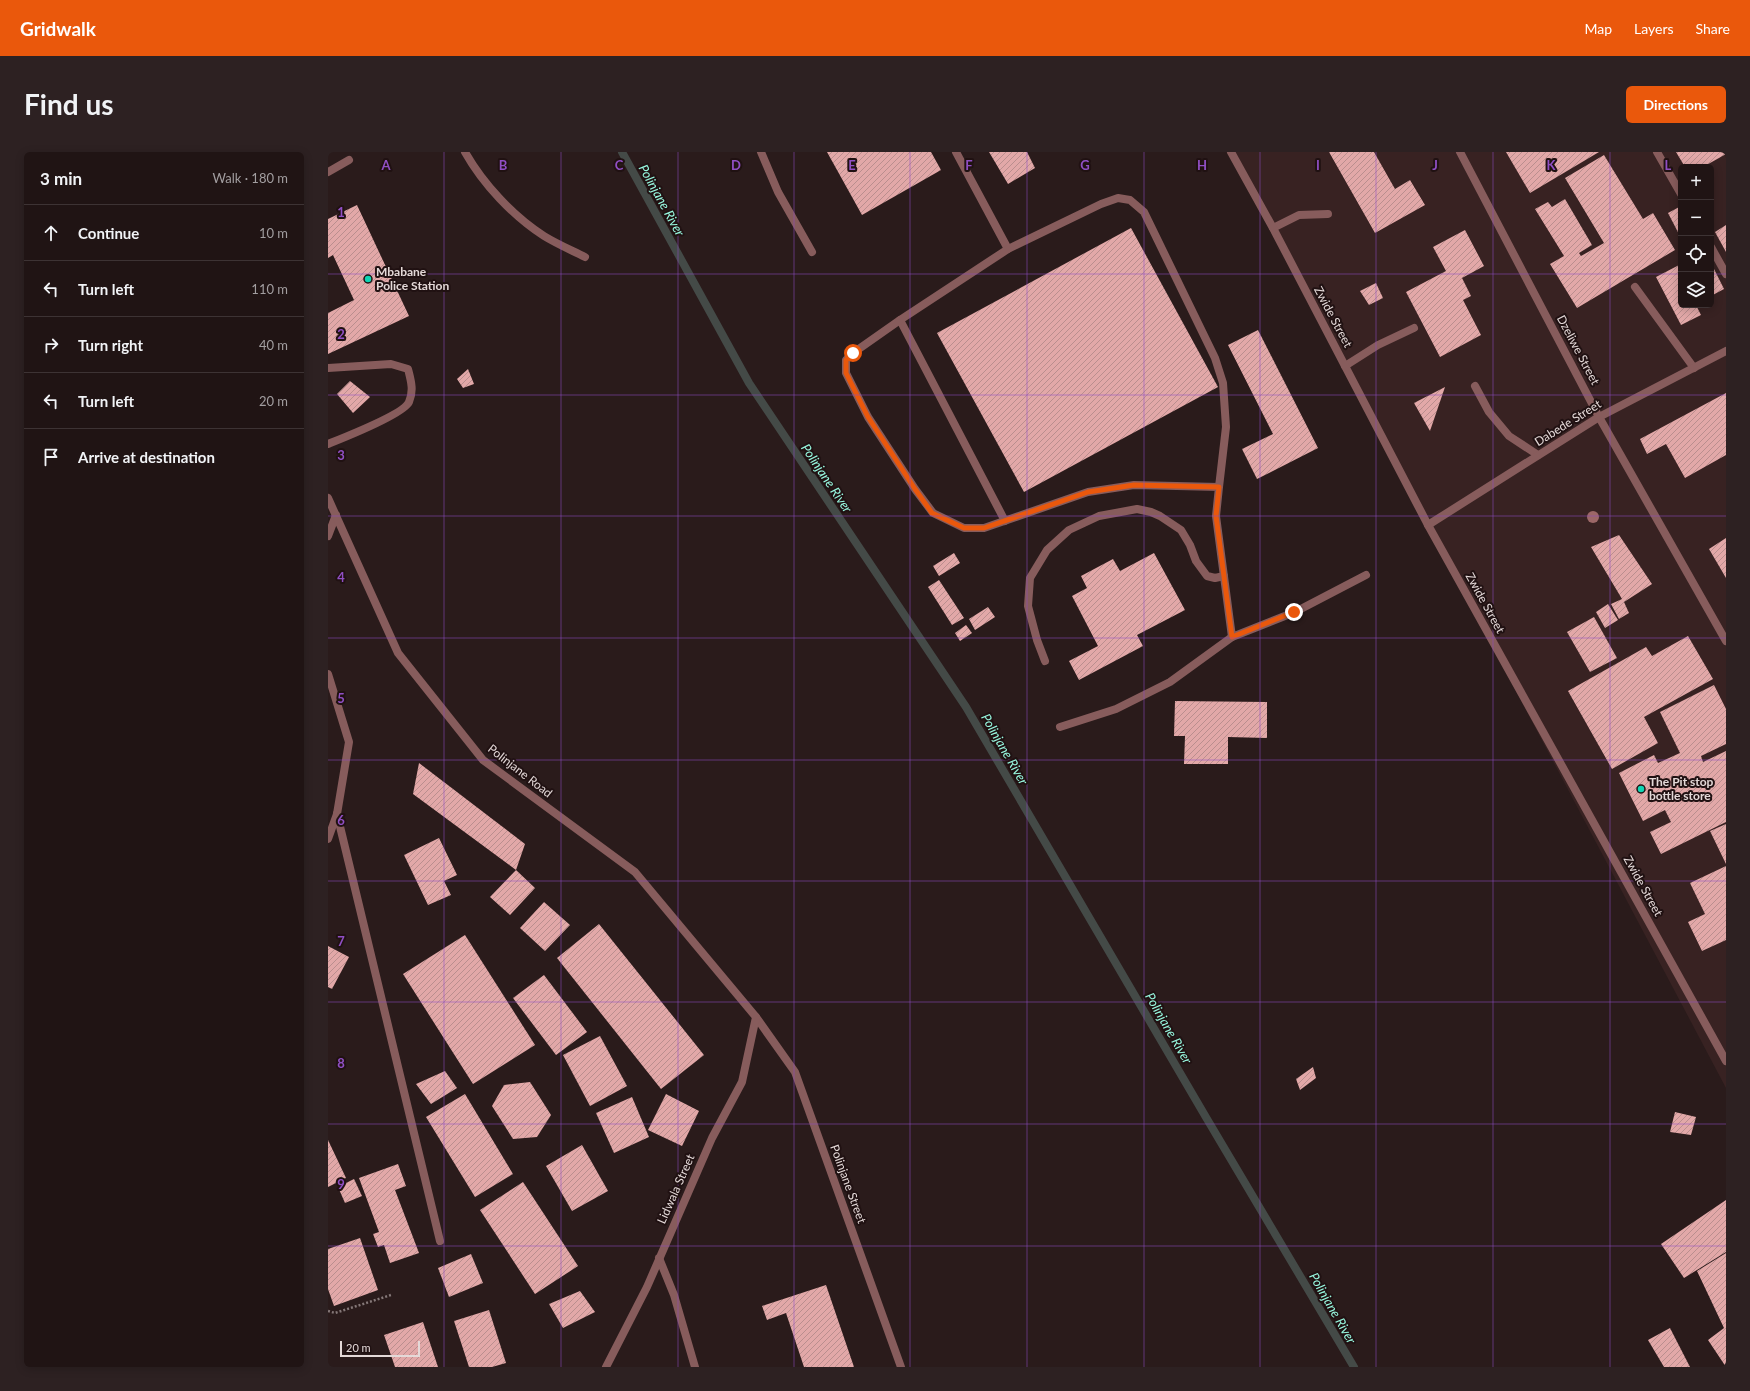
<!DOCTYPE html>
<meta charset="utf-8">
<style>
:root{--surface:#201414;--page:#2d2122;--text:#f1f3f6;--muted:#a29ea0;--line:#3d3334;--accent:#ea580c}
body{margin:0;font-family:Lato,sans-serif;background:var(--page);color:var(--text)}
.controls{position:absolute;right:12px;top:12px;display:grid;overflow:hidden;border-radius:6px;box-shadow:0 2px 10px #0003}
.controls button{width:36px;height:36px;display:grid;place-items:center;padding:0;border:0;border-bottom:1px solid var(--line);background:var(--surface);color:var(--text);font:20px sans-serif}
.scale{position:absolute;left:12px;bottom:10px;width:80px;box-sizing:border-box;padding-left:4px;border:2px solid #e4d9d8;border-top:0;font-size:11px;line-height:14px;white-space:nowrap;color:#e4d9d8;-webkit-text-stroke:3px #201112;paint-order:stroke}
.stop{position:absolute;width:12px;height:12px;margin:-9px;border:3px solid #ea580c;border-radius:50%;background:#fff}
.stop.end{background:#ea580c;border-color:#fff;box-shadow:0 1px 4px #0008}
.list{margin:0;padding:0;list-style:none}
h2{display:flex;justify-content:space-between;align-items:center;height:52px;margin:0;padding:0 16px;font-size:17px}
h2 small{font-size:13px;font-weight:400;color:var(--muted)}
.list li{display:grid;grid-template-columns:26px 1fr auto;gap:12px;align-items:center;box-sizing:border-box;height:56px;padding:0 16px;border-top:1px solid var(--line)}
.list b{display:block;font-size:15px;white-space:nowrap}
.list em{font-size:13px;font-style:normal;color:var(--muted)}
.icon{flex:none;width:22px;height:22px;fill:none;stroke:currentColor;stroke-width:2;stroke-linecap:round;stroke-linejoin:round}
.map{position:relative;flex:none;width:1398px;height:1215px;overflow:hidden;border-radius:6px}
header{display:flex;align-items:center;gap:24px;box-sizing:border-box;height:56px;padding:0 20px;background:var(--accent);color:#fff}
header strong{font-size:19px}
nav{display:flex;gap:22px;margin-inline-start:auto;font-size:14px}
.intro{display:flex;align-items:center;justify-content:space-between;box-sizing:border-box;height:96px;padding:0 24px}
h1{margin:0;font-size:28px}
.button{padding:10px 18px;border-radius:6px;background:var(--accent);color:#fff;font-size:14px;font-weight:700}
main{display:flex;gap:24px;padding:0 24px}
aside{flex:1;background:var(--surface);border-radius:6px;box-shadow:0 2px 10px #0003}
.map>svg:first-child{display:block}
.built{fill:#382222;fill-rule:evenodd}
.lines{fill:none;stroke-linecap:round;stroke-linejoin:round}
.stream{stroke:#444a47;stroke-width:8}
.building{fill:url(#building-hatch)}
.path{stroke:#857878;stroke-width:2.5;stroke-dasharray:2 2;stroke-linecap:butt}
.service{stroke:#875c5c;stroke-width:8}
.minor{stroke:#875c5c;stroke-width:8}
.tertiary{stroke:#875c5c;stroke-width:8}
.tree{fill:#9c6767}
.route{stroke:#ea580c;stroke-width:5}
.grid{fill:none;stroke:#904fc4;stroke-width:1;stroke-opacity:0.55}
.poi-dot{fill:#10d5b4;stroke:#201112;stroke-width:1.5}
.labels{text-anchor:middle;stroke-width:4;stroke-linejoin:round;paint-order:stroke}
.poi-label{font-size:12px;font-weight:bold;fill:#e4d9d8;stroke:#201112;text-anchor:start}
.street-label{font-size:12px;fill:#e4d9d8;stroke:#201112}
.water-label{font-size:13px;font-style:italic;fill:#98f9e0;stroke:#201112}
.grid-label{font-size:13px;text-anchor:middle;font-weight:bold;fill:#904fc4;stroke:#201112;stroke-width:4;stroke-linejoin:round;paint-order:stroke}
</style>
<header>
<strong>Gridwalk</strong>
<nav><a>Map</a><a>Layers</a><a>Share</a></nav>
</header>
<div class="intro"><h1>Find us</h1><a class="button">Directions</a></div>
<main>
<aside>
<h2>3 min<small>Walk · 180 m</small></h2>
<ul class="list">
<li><svg class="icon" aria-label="ahead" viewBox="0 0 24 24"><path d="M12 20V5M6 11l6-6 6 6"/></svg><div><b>Continue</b></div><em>10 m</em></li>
<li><svg class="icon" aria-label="left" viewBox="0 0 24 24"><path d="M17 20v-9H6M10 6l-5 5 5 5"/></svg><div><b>Turn left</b></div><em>110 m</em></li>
<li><svg class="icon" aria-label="right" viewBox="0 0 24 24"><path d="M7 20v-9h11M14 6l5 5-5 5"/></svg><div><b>Turn right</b></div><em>40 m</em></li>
<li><svg class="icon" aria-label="left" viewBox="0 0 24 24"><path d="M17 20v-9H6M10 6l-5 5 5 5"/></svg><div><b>Turn left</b></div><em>20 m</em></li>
<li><svg class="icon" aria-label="arrive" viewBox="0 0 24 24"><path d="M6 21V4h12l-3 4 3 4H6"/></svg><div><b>Arrive at destination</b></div></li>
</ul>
</aside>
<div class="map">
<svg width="1398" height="1215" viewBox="0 0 1398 1215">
<defs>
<pattern id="building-hatch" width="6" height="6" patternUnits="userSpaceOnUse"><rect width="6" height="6" fill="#e2a8a8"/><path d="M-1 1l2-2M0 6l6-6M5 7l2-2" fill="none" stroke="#ba8e8e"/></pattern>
</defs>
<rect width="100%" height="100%" fill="#2a1b1b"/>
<path class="built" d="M903,0H1398V936L1100,373ZM1353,15H1383V153H1353Z"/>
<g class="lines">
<path class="stream" d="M294,0L421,231L638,555L879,967L1026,1215"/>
</g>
<g class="building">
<path d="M499,0H603L613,18L534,63Z"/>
<path d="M661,0H699L707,16L680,32Z"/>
<path d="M1001,0H1046L1067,37L1082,28L1097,53L1047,81Z"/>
<path d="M1178,0H1271L1202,41Z"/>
<path d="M1348,0H1398V2L1375,15H1357Z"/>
<path d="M1276,3L1315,67L1325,61L1347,98L1249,156L1222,112L1236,104L1207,57L1220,50L1224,55L1237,47L1264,93L1251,101L1253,104L1276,91L1237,26Z"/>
<path d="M29,53L81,164L0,202V161L26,148L5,103L0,106V67Z"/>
<path d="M1353,54V86L1340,61Z"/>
<path d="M1398,73V100L1387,80Z"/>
<path d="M803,76L890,235L696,340L609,181Z"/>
<path d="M1137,78L1156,114L1134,126L1143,144L1135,148L1153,183L1112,205L1078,140L1118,119L1105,95Z"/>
<path d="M1383,111L1396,137L1383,144Z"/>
<path d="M1353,112V153H1368L1373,163L1353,173L1328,125Z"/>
<path d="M1048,131L1055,146L1041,153L1032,139Z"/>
<path d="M930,178L990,296L929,327L914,297L945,282L900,193Z"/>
<path d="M140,217L146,232L135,236L129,227Z"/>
<path d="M22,229L42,245L25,261L9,242Z"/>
<path d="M1117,235L1102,279L1086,251Z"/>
<path d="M1398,241V303L1357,326L1338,292L1319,302L1312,287Z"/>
<path d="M1291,383L1324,432L1296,450L1301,461L1291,467L1283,452L1294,447L1263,395Z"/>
<path d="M1398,386V426L1381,397Z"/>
<path d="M626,401L632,411L611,424L605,414Z"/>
<path d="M826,401L857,458L809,483L815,494L751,528L741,509L770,494L744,444L759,436L753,424L785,407L792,419Z"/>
<path d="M611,428L636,466L624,473L600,435Z"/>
<path d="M1280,452L1290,468L1277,476L1268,460Z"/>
<path d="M660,455L667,465L647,478L641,467Z"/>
<path d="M1266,465L1289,506L1262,520L1239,480Z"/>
<path d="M638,473L644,481L632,489L627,481Z"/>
<path d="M1360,484L1385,527L1316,565L1330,591L1284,617L1240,539L1318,495L1324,504Z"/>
<path d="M1386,533L1398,557V592L1373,604L1375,610L1398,599V670L1333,702L1322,680L1343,670L1337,658L1315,669L1291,621L1326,603L1330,611L1352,601L1332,560Z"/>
<path d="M847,549L939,550V586L900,585V612H856L857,584H846Z"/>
<path d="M91,611L197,692L188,718L85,642Z"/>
<path d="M1398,672V712L1382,679Z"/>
<path d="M111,686L129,723L116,729L123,743L100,753L76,703Z"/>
<path d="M1398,714V788L1374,799L1360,770L1377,762L1362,731Z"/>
<path d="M188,718L207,736L182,763L162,745Z"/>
<path d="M216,750L242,773L217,799L192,776Z"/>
<path d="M271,772L376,903L333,937L229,806Z"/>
<path d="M137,783L207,893L145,932L75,822Z"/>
<path d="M0,794L21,805L4,837L0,835Z"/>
<path d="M216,823L259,880L228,903L185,846Z"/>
<path d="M272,884L299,934L262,954L235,903Z"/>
<path d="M985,915L988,926L972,938L968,927Z"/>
<path d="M117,919L129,936L103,952L88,932Z"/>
<path d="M202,930L223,963L209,985L185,987L164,954L176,933Z"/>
<path d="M137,942L185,1022L147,1045L98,965Z"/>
<path d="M338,942L371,959L354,994L320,978Z"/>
<path d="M304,945L321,985L286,1001L268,961Z"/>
<path d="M1347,960L1368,965L1363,983L1342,980Z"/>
<path d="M0,988L18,1026L0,1035Z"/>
<path d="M254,993L280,1039L244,1059L218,1014Z"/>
<path d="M70,1012L78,1034L67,1038L91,1101L62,1111L56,1093L50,1095L45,1082L51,1080L31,1026Z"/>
<path d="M26,1027L34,1044L17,1051L10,1035Z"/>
<path d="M195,1030L250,1114L207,1142L152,1058Z"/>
<path d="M1398,1048V1100L1356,1126L1333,1092Z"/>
<path d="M32,1086L50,1138L6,1154L0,1137V1097Z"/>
<path d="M1398,1101V1215L1380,1188L1396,1176L1369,1119Z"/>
<path d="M143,1102L155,1131L121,1145L110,1116Z"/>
<path d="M498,1133L526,1215H476L458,1161L439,1168L434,1154Z"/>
<path d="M252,1139L267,1160L235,1176L221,1152Z"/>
<path d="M161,1158L178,1211L164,1215H141L126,1169Z"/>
<path d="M95,1170L110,1215H67L56,1183Z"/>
<path d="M1342,1176L1362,1215H1336L1320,1188Z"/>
</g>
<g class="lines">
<path class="path" d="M0,1159L7,1161L63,1143"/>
<g class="service">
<path d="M137,0C155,32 185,64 216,84C229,92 243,98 257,105"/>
<path d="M433,0L450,40L484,100"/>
<path d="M628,0L680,97"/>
<path d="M1132,0L1271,265L1398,489"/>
<path d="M1329,0L1353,42"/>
<path d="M0,20L21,8"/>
<path d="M1383,95L1398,122"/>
<path d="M1307,135L1366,216"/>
<path d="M572,168L677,369"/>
<path d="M1017,214L1050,193L1086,176"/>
<path d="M0,216L63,212L80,217C83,229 86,238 81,250C76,262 15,286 0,292"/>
<path d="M1147,234L1161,260L1181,284L1210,303"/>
<path d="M891,335L898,275L895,231L887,206L816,60L802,48L790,46L773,52L680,97L572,168L525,201L518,208V221L540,265L587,337L605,361L636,376H656L760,340L806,333L891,335L888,364L904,485L967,460L1038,423"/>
<path d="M717,509L709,488L700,454L702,426L719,398L741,378L771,364L809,357L823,360L832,364L853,378L862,393L868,409L879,424L887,426L896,424"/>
<path d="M732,575L788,557L842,530L904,485"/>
<path d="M9,662L112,1089"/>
<path d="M331,1106L346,1143L367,1215"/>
</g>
<g class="minor">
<path d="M945,76L971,63L1000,62"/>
<path d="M0,384L8,363"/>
<path d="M0,522L21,590L9,662L0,687"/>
<path d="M428,865L467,920L573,1215"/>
</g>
<g class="tertiary">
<path d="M903,0L945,76L1100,373L1398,909"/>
<path d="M0,346L70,501L155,608L307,720L428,865L414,930L384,986L319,1135L278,1215"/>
<path d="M1100,373L1271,265L1398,199"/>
</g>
</g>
<circle class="tree" cx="1265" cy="365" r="6"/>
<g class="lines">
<path class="route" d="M525,201L518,208V221L540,265L587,337L604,361L636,376H656L760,340L806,333L891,335L888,364L904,485L966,460"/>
</g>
<path class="grid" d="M116,0V1215M233,0V1215M350,0V1215M466,0V1215M582,0V1215M699,0V1215M816,0V1215M932,0V1215M1048,0V1215M1165,0V1215M1282,0V1215M0,122H1353M1383,122H1398M0,243H1398M0,364H1398M0,486H1398M0,608H1398M0,729H1398M0,850H1398M0,972H1398M0,1094H1398"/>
<g class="poi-dot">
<circle cx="40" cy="127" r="4"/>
<circle cx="1313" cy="637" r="4"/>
</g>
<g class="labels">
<g class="poi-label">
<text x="48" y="124">Mbabane<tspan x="48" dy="14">Police Station</tspan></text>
<text x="1321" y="634">The Pit stop<tspan x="1321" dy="14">bottle store</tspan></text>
</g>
<g class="street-label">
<text transform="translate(1005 165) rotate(62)" y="4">Zwide Street</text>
<text transform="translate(1250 198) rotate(62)" y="4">Dzeliwe Street</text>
<text transform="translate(1240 271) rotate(-32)" y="4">Dabede Street</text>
<text transform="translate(1157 451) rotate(61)" y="4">Zwide Street</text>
<text transform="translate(192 619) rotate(38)" y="4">Polinjane Road</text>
<text transform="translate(1315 734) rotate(61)" y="4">Zwide Street</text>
<text transform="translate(520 1032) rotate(70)" y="4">Polinjane Street</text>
<text transform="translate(348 1037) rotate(-66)" y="4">Lidwala Street</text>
</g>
<g class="water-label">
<text transform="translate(334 48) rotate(61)" y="5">Polinjane River</text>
<text transform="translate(499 326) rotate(56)" y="5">Polinjane River</text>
<text transform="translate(677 597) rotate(60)" y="5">Polinjane River</text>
<text transform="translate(841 876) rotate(60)" y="5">Polinjane River</text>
<text transform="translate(1005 1156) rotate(60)" y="5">Polinjane River</text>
</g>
</g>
<g class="grid-label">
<text x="58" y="18">A</text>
<text x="175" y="18">B</text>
<text x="291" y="18">C</text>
<text x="408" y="18">D</text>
<text x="524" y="18">E</text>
<text x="641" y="18">F</text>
<text x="757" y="18">G</text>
<text x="874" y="18">H</text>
<text x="990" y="18">I</text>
<text x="1107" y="18">J</text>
<text x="1223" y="18">K</text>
<text x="1340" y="18">L</text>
<text x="13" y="65">1</text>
<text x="13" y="187">2</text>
<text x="13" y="308">3</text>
<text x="13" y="430">4</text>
<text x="13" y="551">5</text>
<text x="13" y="673">6</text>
<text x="13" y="794">7</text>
<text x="13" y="916">8</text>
<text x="13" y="1037">9</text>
</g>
</svg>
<div class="controls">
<button>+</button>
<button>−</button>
<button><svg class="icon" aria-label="locate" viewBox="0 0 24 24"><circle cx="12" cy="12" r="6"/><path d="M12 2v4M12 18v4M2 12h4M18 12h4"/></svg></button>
<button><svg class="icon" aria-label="layers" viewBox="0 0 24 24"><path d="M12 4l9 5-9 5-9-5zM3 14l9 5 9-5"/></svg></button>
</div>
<div class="scale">20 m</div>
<div class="stop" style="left:525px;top:201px"></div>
<div class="stop end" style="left:966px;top:460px"></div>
</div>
</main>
